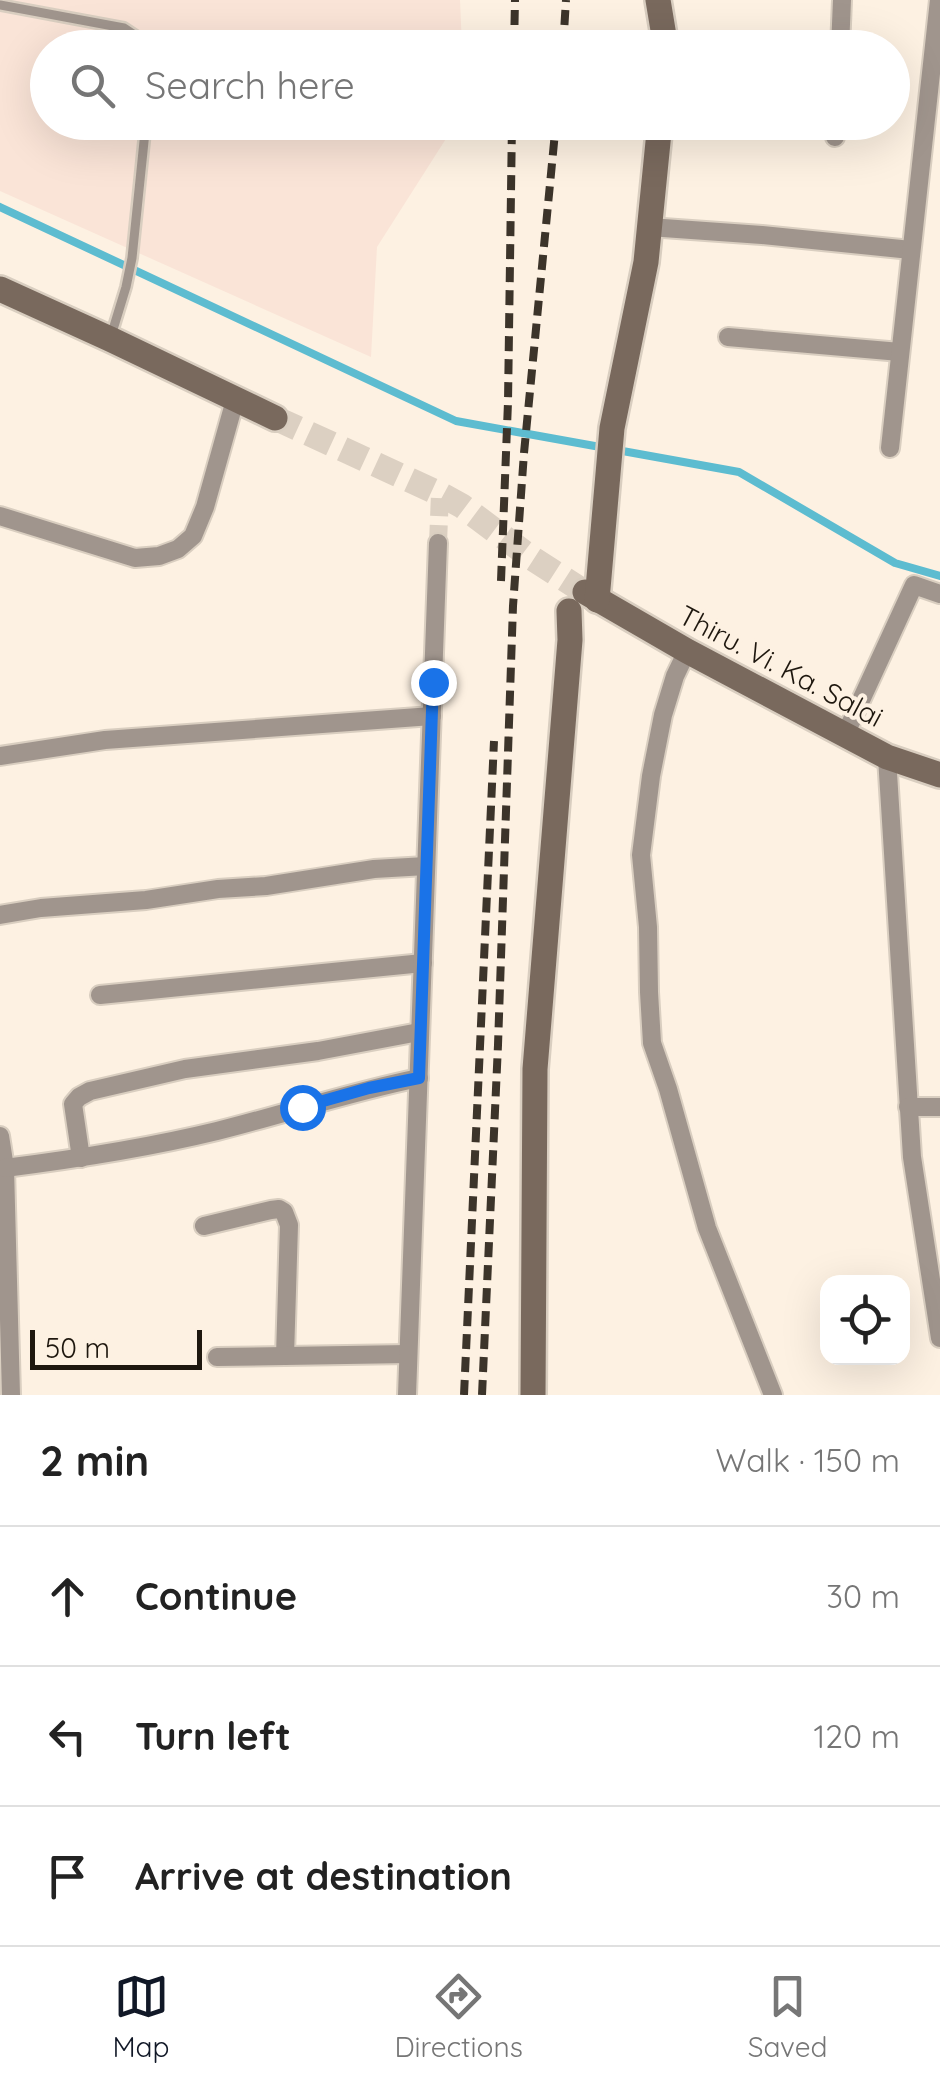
<!DOCTYPE html>
<meta charset="utf-8">
<style>
:root{--surface:#fff;--page:#f6f6f6;--text:#222;--muted:#767676;--line:#e0e0e0;--accent:#111827}
body{margin:0;font-family:Quicksand,sans-serif;background:var(--page);color:var(--text)}
.controls{position:absolute;right:30px;bottom:30px;display:grid;overflow:hidden;border-radius:20px;box-shadow:0 10px 40px #0002}
.controls button{width:90px;height:90px;display:grid;place-items:center;padding:0;border:0;border-bottom:2px solid var(--line);background:var(--surface);color:var(--text);font:50px sans-serif}
.scale{position:absolute;left:30px;bottom:25px;width:172px;box-sizing:border-box;padding-left:10px;border:5px solid #1e170e;border-top:0;font-size:28px;line-height:35px;white-space:nowrap;color:#1e170e;-webkit-text-stroke:8px #fdf1e2;paint-order:stroke}
.stop{position:absolute;width:30px;height:30px;margin:-22px;border:8px solid #1a73e8;border-radius:50%;background:#fff}
.stop.end{background:#1a73e8;border-color:#fff;box-shadow:0 2px 10px #0008}
.list{margin:0;padding:0;list-style:none}
h2{display:flex;justify-content:space-between;align-items:center;height:130px;margin:0;padding:0 40px;font-size:42px}
h2 small{font-size:32px;font-weight:400;color:var(--muted)}
.list li{display:grid;grid-template-columns:65px 1fr auto;gap:30px;align-items:center;box-sizing:border-box;height:140px;padding:0 40px;border-top:2px solid var(--line)}
.list b{display:block;font-size:38px;white-space:nowrap}
.list em{font-size:32px;font-style:normal;color:var(--muted)}
.icon{flex:none;width:55px;height:55px;fill:none;stroke:currentColor;stroke-width:2;stroke-linecap:round;stroke-linejoin:round}
.map{position:relative;flex:none;width:940px;height:1395px;overflow:hidden}
.search{position:absolute;background:var(--surface);box-shadow:0 10px 40px #0002;left:30px;right:30px;top:30px;height:110px;display:flex;align-items:center;gap:25px;box-sizing:border-box;padding:0 35px;border-radius:55px;color:var(--muted);font-size:38px}
.sheet{height:550px;background:var(--surface)}
nav{display:flex;justify-content:space-around;align-items:center;box-sizing:border-box;height:140px;border-top:2px solid var(--line);background:var(--surface);font-size:28px;color:var(--muted)}
nav a{display:grid;justify-items:center;gap:5px}
nav .on{color:var(--accent)}
.map>svg:first-child{display:block}
.education{fill:#fae4d7}
.lines{fill:none;stroke-linecap:round;stroke-linejoin:round}
.stream{stroke:#5dbcd0;stroke-width:8}
.street-tunnel{stroke:#dcd0c2;stroke-width:18;stroke-dasharray:18 9;stroke-linecap:butt}
.secondary-tunnel{stroke:#dcd0c2;stroke-width:25;stroke-dasharray:25 12;stroke-linecap:butt}
.lane-casing{stroke:#d9cec0;stroke-width:14}
.street-casing{stroke:#d9cec0;stroke-width:22}
.secondary-casing{stroke:#d9cec0;stroke-width:30}
.lane{stroke:#a0958d;stroke-width:9}
.street{stroke:#a0958d;stroke-width:18}
.secondary{stroke:#79695d;stroke-width:25}
.rail{stroke:#3c342a;stroke-width:8;stroke-dasharray:15 8;stroke-linecap:butt}
.route{stroke:#1a73e8;stroke-width:12}
.labels{text-anchor:middle;stroke-width:8;stroke-linejoin:round;paint-order:stroke}
.street-label{font-size:28px;fill:#1e170e;stroke:#fdf1e2}
</style>
<div class="map">
<svg width="940" height="1395" viewBox="0 0 940 1395">
<rect width="100%" height="100%" fill="#fdf1e2"/>
<path class="education" d="M0,0H460L462,47L48,48V122L456,123L377,247L371,357L0,191Z"/>
<g class="lines">
<path class="stream" d="M0,207L456,421L739,472L895,563L940,576"/>
<path class="street-tunnel" d="M438,543L440,494"/>
<path class="secondary-tunnel" d="M275,418L440,494L462,506L530,557L583,591"/>
<defs>
<g id="lane">
<path d="M0,5L124,28L139,38L144,48"/>
<path d="M111,336L126,287L132,258L146,122"/>
</g>
<g id="street">
<path d="M840,48L842,0"/>
<path d="M835,137L836,122"/>
<path d="M649,227L762,235L911,250"/>
<path d="M728,337L900,352"/>
<path d="M890,448L939,0"/>
<path d="M0,516L135,558L159,556L178,549L193,536L205,507L235,400"/>
<path d="M687,651L675,676L663,715L651,776L641,855L648,927L649,992L652,1043L668,1089L707,1228L773,1395"/>
<path d="M845,735L914,585L940,594"/>
<path d="M0,756L105,740L432,716"/>
<path d="M887,757L912,1157L940,1338"/>
<path d="M0,915L41,908L146,900L218,889L266,886L374,869L426,866"/>
<path d="M100,995L423,963"/>
<path d="M908,1107H940"/>
<path d="M0,1136L5,1168L11,1395"/>
<path d="M81,1158L73,1104L79,1097L90,1091L185,1069L318,1051L419,1032"/>
<path d="M5,1168C76,1159 147,1148 217,1131C285,1114 350,1092 419,1078"/>
<path d="M204,1226L271,1210L279,1209L284,1212L289,1225L285,1356"/>
<path d="M217,1357L408,1354"/>
<path d="M407,1395L438,543"/>
</g>
<g id="secondary">
<path d="M658,0L666,48"/>
<path d="M0,289L110,339L275,418"/>
<path d="M585,592L687,651L887,757L940,775"/>
<path d="M597,600L612,428L646,262L660,122"/>
<path d="M533,1395L535,1069L570,640L569,611"/>
</g>
</defs>
<use href="#lane" class="lane-casing"/>
<use href="#street" class="street-casing"/>
<use href="#secondary" class="secondary-casing"/>
<use href="#lane" class="lane"/>
<use href="#street" class="street"/>
<use href="#secondary" class="secondary"/>
<g class="rail">
<path d="M514,48L515,0"/>
<path d="M563,48L566,0"/>
<path d="M501,581L508,402L512,122"/>
<path d="M464,1395L494,741"/>
<path d="M482,1395L498,1045L513,606L524,453L556,122"/>
</g>
</g>
<g class="lines">
<path class="route" d="M302,1107L369,1088L419,1078L433,682"/>
</g>
<g class="labels">
<g class="street-label">
<text transform="translate(781 666) rotate(28)" y="10">Thiru. Vi. Ka. Salai</text>
</g>
</g>
</svg>
<div class="controls">
<button><svg class="icon" aria-label="locate" viewBox="0 0 24 24"><circle cx="12" cy="12" r="6"/><path d="M12 2v4M12 18v4M2 12h4M18 12h4"/></svg></button>
</div>
<div class="scale">50 m</div>
<div class="stop" style="left:302px;top:1107px"></div>
<div class="stop end" style="left:433px;top:682px"></div>
<div class="search"><svg class="icon" aria-label="search" viewBox="0 0 24 24"><circle cx="10" cy="10" r="6"/><path d="M15 15l6 6"/></svg>Search here</div>
</div>
<section class="sheet">
<h2>2 min<small>Walk · 150 m</small></h2>
<ul class="list">
<li><svg class="icon" aria-label="ahead" viewBox="0 0 24 24"><path d="M12 20V5M6 11l6-6 6 6"/></svg><div><b>Continue</b></div><em>30 m</em></li>
<li><svg class="icon" aria-label="left" viewBox="0 0 24 24"><path d="M17 20v-9H6M10 6l-5 5 5 5"/></svg><div><b>Turn left</b></div><em>120 m</em></li>
<li><svg class="icon" aria-label="arrive" viewBox="0 0 24 24"><path d="M6 21V4h12l-3 4 3 4H6"/></svg><div><b>Arrive at destination</b></div></li>
</ul>
</section>
<nav>
<a class="on"><svg class="icon" aria-label="map" viewBox="0 0 24 24"><path d="M3 6l6-2 6 2 6-2v14l-6 2-6-2-6 2zM9 4v14M15 6v14"/></svg>Map</a>
<a><svg class="icon" aria-label="directions" viewBox="0 0 24 24"><path d="M12 3l9 9-9 9-9-9zM9 14v-3h6M13 9l2 2-2 2"/></svg>Directions</a>
<a><svg class="icon" aria-label="saved" viewBox="0 0 24 24"><path d="M7 4h10v16l-5-4-5 4z"/></svg>Saved</a>
</nav>
